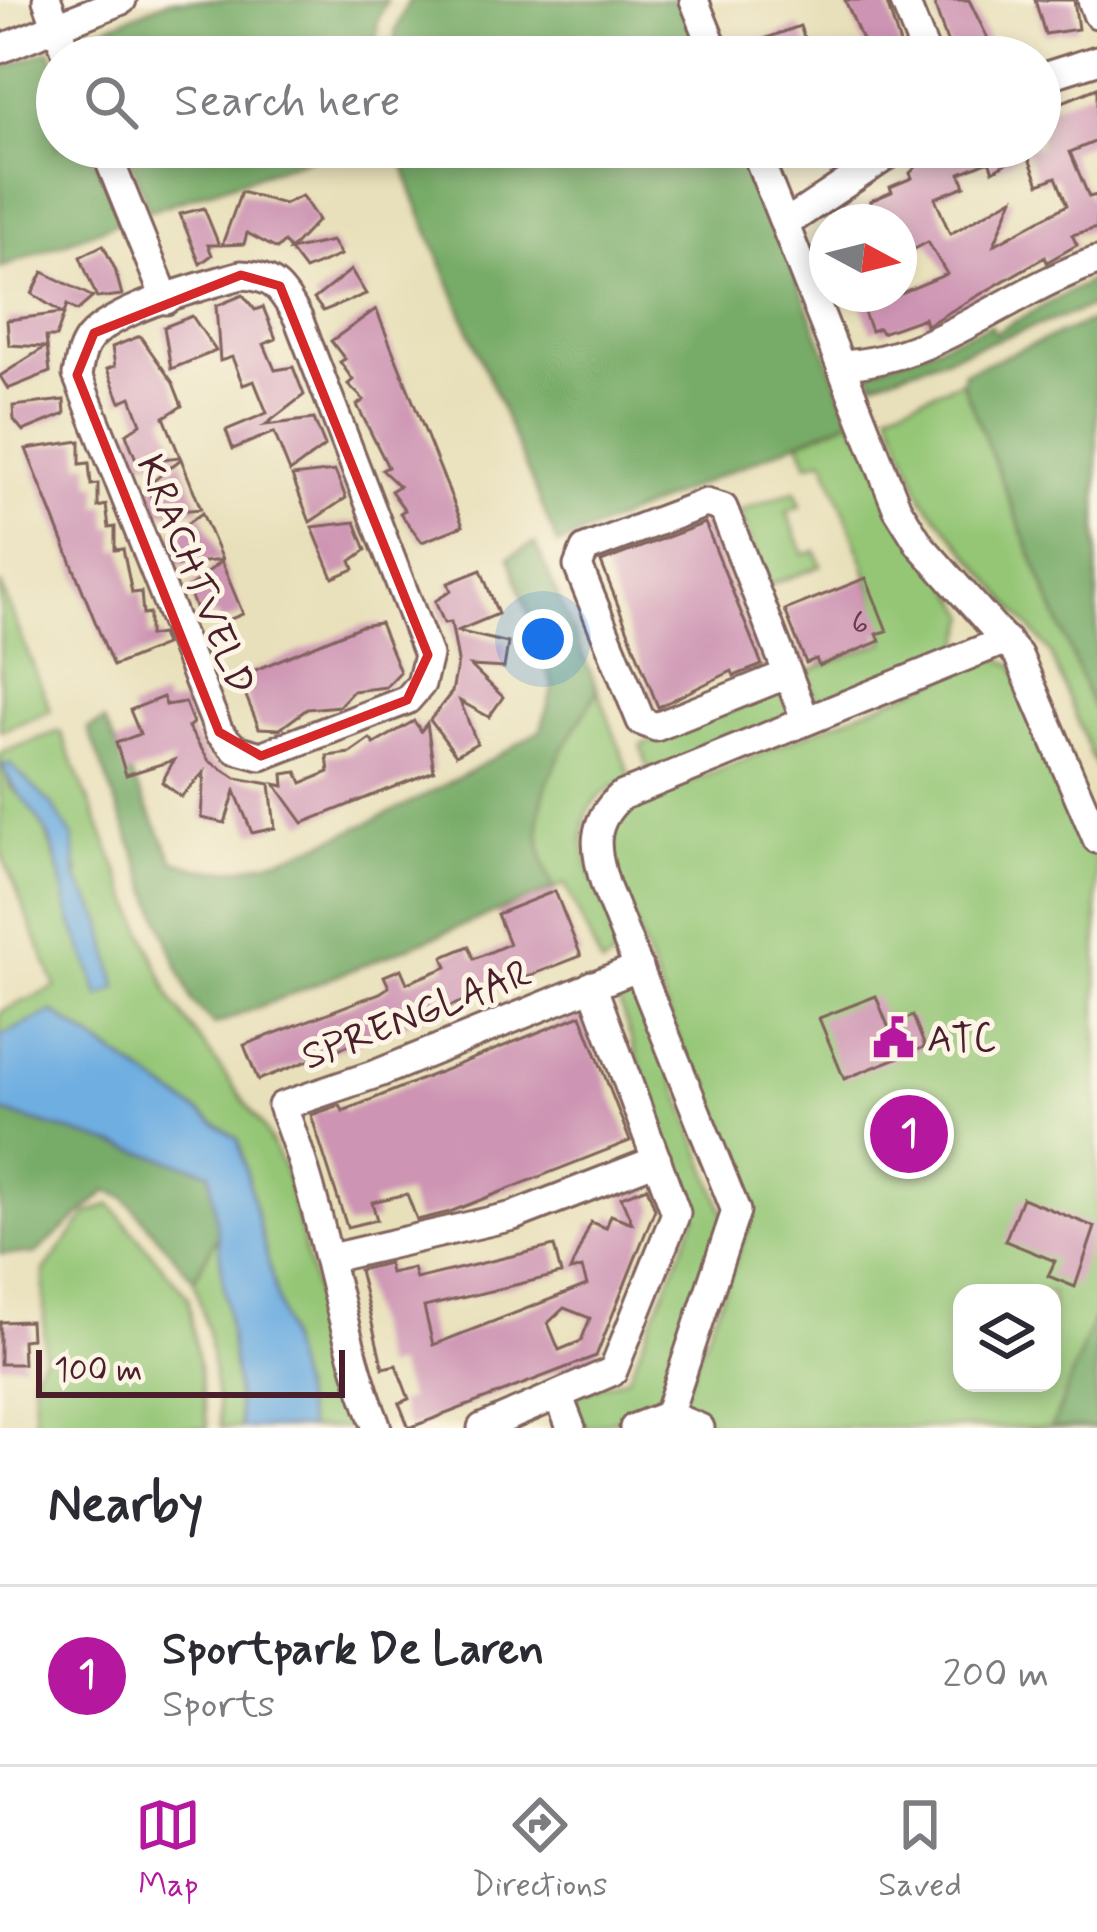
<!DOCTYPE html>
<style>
:root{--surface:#fff;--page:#f2f2f3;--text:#2b2b33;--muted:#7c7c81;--line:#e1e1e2;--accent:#b5179e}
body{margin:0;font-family:Mynerve,sans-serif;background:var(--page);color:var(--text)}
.controls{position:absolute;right:36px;bottom:36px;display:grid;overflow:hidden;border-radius:24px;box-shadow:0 6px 18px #0003}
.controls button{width:108px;height:108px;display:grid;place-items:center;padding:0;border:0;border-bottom:3px solid var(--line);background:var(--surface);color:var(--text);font:60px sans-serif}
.compass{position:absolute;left:809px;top:204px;width:108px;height:108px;border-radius:50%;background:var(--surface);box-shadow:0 6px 18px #0003;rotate:97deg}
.scale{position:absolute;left:36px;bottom:30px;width:309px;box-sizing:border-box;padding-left:12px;border:6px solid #4a1f2b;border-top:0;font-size:33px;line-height:42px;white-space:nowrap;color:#4a1f2b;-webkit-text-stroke:9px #fcf5e5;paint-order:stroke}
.you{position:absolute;left:543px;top:639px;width:42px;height:42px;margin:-30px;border:9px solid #fff;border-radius:50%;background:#1a73e8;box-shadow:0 0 0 18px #1a73e833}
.badge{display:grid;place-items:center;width:78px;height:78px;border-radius:50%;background:var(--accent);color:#fff;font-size:39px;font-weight:700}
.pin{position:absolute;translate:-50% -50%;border:6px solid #fff;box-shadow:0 3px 12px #0006}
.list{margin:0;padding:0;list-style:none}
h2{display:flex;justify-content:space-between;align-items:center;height:156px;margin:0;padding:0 48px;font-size:51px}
h2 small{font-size:39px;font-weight:400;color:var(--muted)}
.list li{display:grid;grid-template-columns:78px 1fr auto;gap:36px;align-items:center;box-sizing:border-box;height:180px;padding:0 48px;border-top:3px solid var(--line)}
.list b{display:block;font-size:45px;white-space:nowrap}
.list p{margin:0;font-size:39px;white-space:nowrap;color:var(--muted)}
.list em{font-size:39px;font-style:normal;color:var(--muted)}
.icon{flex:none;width:66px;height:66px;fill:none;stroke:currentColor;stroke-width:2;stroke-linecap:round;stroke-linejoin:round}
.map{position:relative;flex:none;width:1097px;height:1428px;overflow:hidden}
.search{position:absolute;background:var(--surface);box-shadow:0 6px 18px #0003;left:36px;right:36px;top:36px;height:132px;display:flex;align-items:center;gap:30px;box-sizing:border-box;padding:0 42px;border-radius:66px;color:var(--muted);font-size:45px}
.sheet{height:336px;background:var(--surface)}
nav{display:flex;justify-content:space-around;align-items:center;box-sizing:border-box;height:168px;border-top:3px solid var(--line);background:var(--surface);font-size:33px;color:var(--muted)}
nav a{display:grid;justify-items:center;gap:6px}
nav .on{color:var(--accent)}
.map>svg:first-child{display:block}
.green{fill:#94c676;stroke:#6f7250;stroke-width:3;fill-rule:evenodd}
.forest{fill:#77ab67;stroke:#606549;stroke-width:3}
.water{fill:#6eaee1;stroke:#5c6686;stroke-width:3}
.building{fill:#cd94b3;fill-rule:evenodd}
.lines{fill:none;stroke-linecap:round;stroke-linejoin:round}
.minor-casing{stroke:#81635d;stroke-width:33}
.minor{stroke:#fff;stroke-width:27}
.marked{fill:none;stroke:#d62828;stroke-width:9;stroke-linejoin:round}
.labels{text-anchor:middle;stroke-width:10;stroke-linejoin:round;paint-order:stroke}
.number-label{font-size:33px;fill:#6b3c4d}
.street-label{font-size:39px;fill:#4a1f2b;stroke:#fcf5e5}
.poi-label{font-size:39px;fill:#4a1f2b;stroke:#fcf5e5;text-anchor:start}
</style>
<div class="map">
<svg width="1097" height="1428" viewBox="0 0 1097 1428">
<rect width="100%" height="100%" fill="#fcf5e5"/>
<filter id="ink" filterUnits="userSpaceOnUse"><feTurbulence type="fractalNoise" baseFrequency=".00833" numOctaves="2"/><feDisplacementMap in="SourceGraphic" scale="24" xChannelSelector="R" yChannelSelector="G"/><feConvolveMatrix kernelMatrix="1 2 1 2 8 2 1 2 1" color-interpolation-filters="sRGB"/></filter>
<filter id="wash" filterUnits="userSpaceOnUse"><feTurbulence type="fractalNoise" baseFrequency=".004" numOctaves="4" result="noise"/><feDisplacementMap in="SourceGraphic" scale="48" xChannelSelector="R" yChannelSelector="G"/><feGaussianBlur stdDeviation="2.7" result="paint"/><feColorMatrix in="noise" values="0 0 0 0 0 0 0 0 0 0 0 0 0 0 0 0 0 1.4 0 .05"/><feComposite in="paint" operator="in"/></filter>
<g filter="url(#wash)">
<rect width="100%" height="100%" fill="#e8e0ba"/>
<g class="green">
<path d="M962,381L1097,718V770L1050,652L923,499L889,410Z"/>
<path d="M852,419L969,616L960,648L817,702L807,672L885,642L864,564L824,459L808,464L799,442Z"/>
<path d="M795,491L801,506L787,512L804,555L816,551L821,566L767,586L740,511Z"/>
<path d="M0,583L51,711L0,731Z"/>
<path d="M995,657L1013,665L1038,716L1097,864V1428H723L693,1416L682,1397L750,1224L748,1192L693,1075L605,848L612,829L633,806ZM962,1293H1052V1383H962Z"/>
<path d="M598,690L631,778C545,811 596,880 620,942L616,956L602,966L565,884L554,889C515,809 559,758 598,690Z"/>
<path d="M781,690L792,718L649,773L641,745Z"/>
<path d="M60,731L172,1001L263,1127L285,1170L349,1428H309L238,1139L54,1012L0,1036V1012L56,987L0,850V753ZM3,765L79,870L77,879L102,921L117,988L99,996L46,831L28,801L11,789Z"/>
<path d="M613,983H638L727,1222L657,1407L588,1428L577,1421L575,1395L628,1377L696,1216L688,1210L617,996H607Z"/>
<path d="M110,1204L188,1297L208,1428H35L33,1374L44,1357V1271L87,1214Z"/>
<path d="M220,1231L241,1428H221L208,1332L194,1280Z"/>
</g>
<g class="forest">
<path d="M170,0H387L378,20L374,57H92L84,36Z"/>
<path d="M409,0H685L708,57H393L396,30Z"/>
<path d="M50,50L57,67V147H90L121,221L0,268V69Z"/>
<path d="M126,147H344L149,211Z"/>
<path d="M399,147H744L852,419L558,545L412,192Z"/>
<path d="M1097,277V305L874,382L870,370L991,325L994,333Z"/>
<path d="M1097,319V718L962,381L964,372Z"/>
<path d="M535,543L598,690C559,758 515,809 554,889L214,1025L193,1003L178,967L88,729L104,721L174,861C186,864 198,869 210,870C286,877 474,771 541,730L553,687L509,557Z"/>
<path d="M0,1111L210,1172L220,1231L194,1280L124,1197L107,1191L35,1254H0Z"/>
<path d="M1095,1315L1097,1428H1052Z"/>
</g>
<g class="water">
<path d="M10,764L52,805L73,838L77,879L102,921L117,988L99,997C93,968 79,945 70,917C62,890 60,862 48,835C35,808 13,793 2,765Z"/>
<path d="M53,1012L238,1139L309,1428H241L210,1172L0,1111V1036Z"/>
</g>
<g id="blocks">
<g class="building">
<path d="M845,0H886L904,57H877L873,46L866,49Z"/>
<path d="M933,0H969L997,57H952Z"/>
<path d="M1035,0H1074L1078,29L1045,34Z"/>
<path d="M800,26L811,57H735L761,40Z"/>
<path d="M1097,88V141L1070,152L1089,197L1097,195V228L1072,235L1077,245L1047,262L1045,257L934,321L926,325L924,318L882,333L879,328L871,331L857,294H899L947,274L928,242L899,257V222H834L872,206L870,201L892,192L890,187L912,178L910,173L920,163L942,154L944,159L974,147H1040V111ZM1026,151L1039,184L1056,177L1067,205L994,245L1013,198L950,234L935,198L965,186L960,173L989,161L993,171Z"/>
<path d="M241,192L284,204L302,196L318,220L290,250L332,241L341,255L305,270L284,242L277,249L247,233L244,244L222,245Z"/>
<path d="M204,208L219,245H208L212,255L200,264L180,214Z"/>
<path d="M103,245L115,269L122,295L97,298L80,257Z"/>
<path d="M351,270L366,294L323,311L314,299Z"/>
<path d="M43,272L93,297L77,311L67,305L56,337H46L50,372L8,389L0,376L45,347L9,345L7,320L62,313L32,294Z"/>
<path d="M243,295L255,310L263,307L276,339L264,344L275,370L293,367L304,395L265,425L314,419L325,446L290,472L274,432L233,449L226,430L267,413L254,381L243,385L232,357L220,361L216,306Z"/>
<path d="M376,309L463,526L422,542L400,513L405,510L391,491L399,486L382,470L388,467L357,405L364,400L348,384L353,380L340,362L345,359L331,341Z"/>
<path d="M192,316L216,351L171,369L164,327Z"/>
<path d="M140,336L173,383L182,406L164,417L180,457L137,462L126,434L141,424L131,397L120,402L107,369L115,366L112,347Z"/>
<path d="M64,400L65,414L23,431L14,420L13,406Z"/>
<path d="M80,441V464L89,463L91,485L98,484V507L106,505L109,528L115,527V550L123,549L132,593L141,592L143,614L149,613V636L161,634L165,645L113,666L26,449Z"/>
<path d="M181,459L201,509L157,513L147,486Z"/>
<path d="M335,471L346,498L310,522L292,476Z"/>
<path d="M202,513L222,560L178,565L167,538Z"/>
<path d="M355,522L366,550L351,561L354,569L333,578L312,527Z"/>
<path d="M705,523L762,665L734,676L732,671L658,707L601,562Z"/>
<path d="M221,561L243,614L221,623L218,615L199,617L188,589Z"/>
<path d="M481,570L498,614L457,631L508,643L504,668L471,666L503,697L489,717L460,701L477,743L456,755L430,720L452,692L458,661L451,622L444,623L435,601L451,591L448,583Z"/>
<path d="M866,578L887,631L877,634L880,641L819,666L816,659L806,663L785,610Z"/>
<path d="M380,623L400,672L386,687L353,691L339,706L307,709L280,729L259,728L240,681L248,673L361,626Z"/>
<path d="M163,697L166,705L185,702L193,723L188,727L209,761L236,778L270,784L275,828L252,833L235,791L225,823L201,818L204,772L181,797L162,782L174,760L126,775L116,743L140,734L130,710Z"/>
<path d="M414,721L421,731L427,723L434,771L303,823L275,784L284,786L283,774L297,772L302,783L329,772L327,756L350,753L370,739L374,744Z"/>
<path d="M555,891L581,956L258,1080L244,1045L380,993L389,987L384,976L401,969L407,983L447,967L443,957L469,946L474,959L509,944L497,914Z"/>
<path d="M876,996L888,1026L913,1016L925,1047L844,1079L819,1018Z"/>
<path d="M581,1015L630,1141L450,1212L417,1220L407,1194L372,1202L377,1220L347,1227L311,1115L340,1105L343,1111Z"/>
<path d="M647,1187L655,1209L596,1356L409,1428L399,1403L409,1399L396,1365L383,1368L359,1270L388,1263L390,1273L413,1268L416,1279L554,1246L561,1274L424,1307L433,1345L587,1285L582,1268L570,1271L591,1222L606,1228L611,1215L632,1223L621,1197ZM564,1308L590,1318L581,1341L559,1350L548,1323Z"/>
<path d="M1022,1198L1095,1227L1075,1287L1048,1276L1055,1261L1005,1241Z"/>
<path d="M30,1321L31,1339L22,1340L23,1364H0V1322Z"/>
</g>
</g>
</g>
<g filter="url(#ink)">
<use href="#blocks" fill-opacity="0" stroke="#81635d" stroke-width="3"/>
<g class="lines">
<defs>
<g id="minor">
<path d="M47,0L68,57"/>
<path d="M694,0L717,57"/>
<path d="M904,0L927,57"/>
<path d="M1092,0L1097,14"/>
<path d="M0,49L122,0"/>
<path d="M1040,78L1097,60"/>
<path d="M104,147L166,300"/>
<path d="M754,147L897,508L920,545L1018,655L1097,839"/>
<path d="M785,224L900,147"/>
<path d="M241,275C275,276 282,290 298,318L428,655L421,684L407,700L261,756L235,749L219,732L77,375C80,361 81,349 90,338C116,308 203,286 241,275Z"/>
<path d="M841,365C938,360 1008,291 1097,261"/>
<path d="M788,674L656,727L641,721L578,566L585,549L706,503L723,508C751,578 778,649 805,719"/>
<path d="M331,1258L513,1216L657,1160"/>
<path d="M559,1397L571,1428"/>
<path d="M668,1415L736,1211L606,887C594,850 590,823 621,796L1006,640"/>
<path d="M377,1428C336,1323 325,1210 282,1106L379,1073L639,967"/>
<path d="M482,1428L613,1371L676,1213L592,985"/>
<path d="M634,1428L668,1415L700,1428"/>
</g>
</defs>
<use href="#minor" class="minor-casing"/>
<use href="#minor" class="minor"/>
</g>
</g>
<path class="marked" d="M241,275L280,286L428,655L407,700L261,756L219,732L77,375L94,333Z"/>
<defs>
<symbol id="civic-bare" viewBox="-9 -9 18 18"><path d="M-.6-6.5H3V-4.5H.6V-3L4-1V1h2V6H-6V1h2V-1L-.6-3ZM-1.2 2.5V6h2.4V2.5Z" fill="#b5179e" stroke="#fcf5e5" stroke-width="2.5" paint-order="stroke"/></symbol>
</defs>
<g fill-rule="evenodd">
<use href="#civic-bare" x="864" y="1008" width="59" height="59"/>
</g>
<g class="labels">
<g class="number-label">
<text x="860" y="633">6</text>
</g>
<g class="street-label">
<text transform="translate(197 574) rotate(68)" y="14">KRACHTVELD</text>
<text transform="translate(416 1013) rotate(-21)" y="14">SPRENGLAAR</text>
</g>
<g class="poi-label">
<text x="927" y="1051">ATC</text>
</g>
</g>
</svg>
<div class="controls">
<button><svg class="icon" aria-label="layers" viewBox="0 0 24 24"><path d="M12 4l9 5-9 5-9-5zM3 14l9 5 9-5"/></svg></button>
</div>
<svg class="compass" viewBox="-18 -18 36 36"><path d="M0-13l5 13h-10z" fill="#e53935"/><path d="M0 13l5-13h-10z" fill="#7c7c81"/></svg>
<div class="scale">100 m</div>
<div class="you"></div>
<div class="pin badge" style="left:909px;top:1134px">1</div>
<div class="search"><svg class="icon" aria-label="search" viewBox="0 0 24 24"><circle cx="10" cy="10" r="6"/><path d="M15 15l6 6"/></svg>Search here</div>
</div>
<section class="sheet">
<h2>Nearby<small></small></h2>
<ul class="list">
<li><span class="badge">1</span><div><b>Sportpark De Laren</b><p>Sports</p></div><em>200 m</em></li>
</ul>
</section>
<nav>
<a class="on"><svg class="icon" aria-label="map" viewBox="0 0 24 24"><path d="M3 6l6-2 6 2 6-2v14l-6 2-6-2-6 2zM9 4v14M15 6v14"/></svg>Map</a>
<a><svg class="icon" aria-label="directions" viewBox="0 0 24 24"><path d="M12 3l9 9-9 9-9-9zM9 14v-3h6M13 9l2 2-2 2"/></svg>Directions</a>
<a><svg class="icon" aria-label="saved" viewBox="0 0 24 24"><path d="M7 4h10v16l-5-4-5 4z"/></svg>Saved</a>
</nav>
